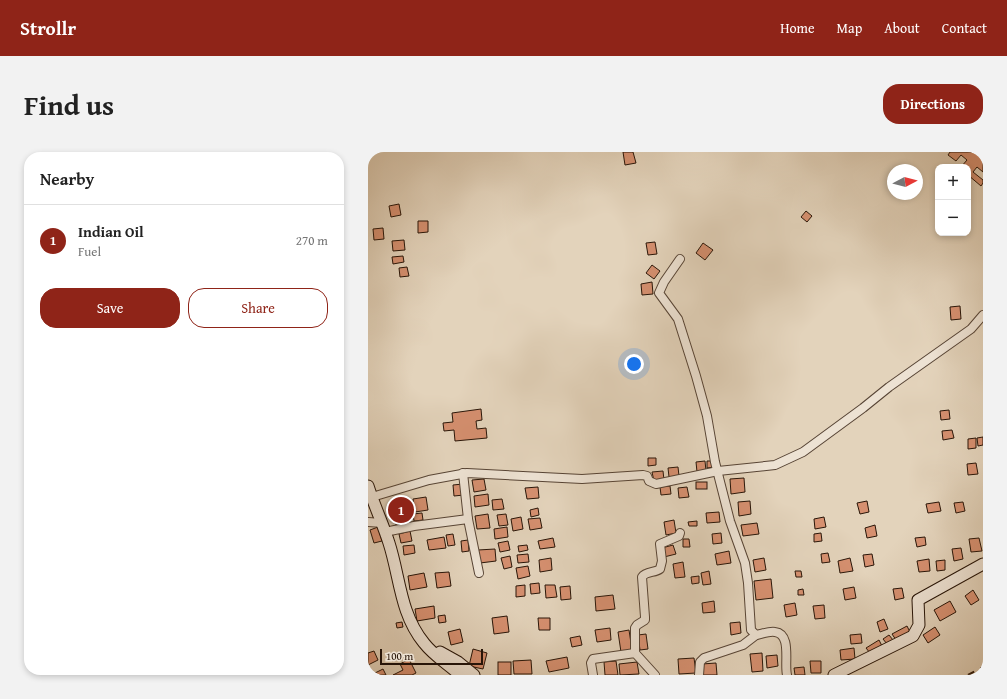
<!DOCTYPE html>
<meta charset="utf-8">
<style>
:root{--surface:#fff;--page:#f2f2f2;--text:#222;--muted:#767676;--line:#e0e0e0;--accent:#8f2418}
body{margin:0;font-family:"Gentium Book Plus",serif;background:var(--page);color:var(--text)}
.controls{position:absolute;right:12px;top:12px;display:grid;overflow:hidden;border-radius:8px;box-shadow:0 2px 6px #0003}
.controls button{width:36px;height:36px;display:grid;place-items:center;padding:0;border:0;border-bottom:1px solid var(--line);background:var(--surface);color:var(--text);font:20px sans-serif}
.compass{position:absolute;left:519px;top:12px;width:36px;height:36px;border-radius:50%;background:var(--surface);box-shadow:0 2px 6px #0003;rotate:83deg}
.scale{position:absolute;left:12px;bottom:10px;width:103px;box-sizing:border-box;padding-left:4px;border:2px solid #281508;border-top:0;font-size:11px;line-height:14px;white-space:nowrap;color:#281508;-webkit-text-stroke:3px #ede2d3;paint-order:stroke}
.you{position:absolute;left:266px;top:212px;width:14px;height:14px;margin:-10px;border:3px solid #fff;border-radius:50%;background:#1a73e8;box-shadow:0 0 0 6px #1a73e833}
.badge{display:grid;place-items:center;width:26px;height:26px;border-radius:50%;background:var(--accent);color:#fff;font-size:13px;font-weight:700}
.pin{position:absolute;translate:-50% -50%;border:2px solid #fff;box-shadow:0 1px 4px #0006}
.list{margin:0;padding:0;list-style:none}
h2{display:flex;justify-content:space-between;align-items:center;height:52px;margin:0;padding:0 16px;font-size:17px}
h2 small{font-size:13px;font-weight:400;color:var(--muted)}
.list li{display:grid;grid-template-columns:26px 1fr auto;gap:12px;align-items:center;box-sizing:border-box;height:72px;padding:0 16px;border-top:1px solid var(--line)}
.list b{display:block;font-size:15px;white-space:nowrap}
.list p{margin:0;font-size:13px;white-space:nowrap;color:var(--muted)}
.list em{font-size:13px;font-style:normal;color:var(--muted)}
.actions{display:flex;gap:8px;padding:12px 16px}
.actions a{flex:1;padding:9px 0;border:1px solid var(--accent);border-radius:16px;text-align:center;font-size:14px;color:var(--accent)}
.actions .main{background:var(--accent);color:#fff}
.map{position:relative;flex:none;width:615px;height:523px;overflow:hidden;border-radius:16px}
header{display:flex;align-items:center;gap:24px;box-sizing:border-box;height:56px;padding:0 20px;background:var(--accent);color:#fff}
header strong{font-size:19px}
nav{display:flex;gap:22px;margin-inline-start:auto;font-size:14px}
.intro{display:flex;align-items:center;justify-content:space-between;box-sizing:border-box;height:96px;padding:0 24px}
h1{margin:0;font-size:28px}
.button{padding:10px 18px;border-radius:16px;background:var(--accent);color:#fff;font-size:14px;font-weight:700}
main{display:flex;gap:24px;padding:0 24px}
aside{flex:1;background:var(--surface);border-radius:16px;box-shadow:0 2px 6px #0003}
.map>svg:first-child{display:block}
.building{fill:#d69070;stroke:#281508}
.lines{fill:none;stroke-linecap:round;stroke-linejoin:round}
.street-casing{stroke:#574435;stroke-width:10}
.secondary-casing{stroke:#281508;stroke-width:13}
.street{stroke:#ede2d3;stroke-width:8}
.secondary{stroke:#ede2d3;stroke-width:11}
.rail{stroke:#281508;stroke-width:2;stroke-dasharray:7 7;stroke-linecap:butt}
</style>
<header>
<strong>Strollr</strong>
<nav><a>Home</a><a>Map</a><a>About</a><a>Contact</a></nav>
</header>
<div class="intro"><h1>Find us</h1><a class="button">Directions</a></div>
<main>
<aside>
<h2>Nearby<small></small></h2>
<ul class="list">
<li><span class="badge">1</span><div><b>Indian Oil</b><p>Fuel</p></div><em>270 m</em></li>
</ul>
<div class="actions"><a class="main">Save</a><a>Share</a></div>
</aside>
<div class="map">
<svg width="615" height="523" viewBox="0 0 615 523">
<rect width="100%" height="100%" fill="#e3d3bb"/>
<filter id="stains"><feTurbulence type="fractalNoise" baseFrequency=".005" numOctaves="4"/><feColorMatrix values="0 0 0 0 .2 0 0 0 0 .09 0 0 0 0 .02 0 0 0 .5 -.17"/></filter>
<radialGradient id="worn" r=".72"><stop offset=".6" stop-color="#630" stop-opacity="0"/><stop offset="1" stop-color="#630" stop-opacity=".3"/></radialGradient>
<g class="building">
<path d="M255,0H265L268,11L257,13Z"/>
<path d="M582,0H615L614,4L615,5V20L609,15L605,20L615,28V31L613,34L600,23V15H593L599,8L593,3L588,9L580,3Z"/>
<path d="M31,52L33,63L23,65L21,54Z"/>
<path d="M438,59L444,64L439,70L433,65Z"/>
<path d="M50,69H60V80L50,81Z"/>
<path d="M15,76L16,87L6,88L5,77Z"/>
<path d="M36,88L37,98L25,99L24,89Z"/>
<path d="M287,90L289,102L280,103L278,91Z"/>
<path d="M335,91L345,98L337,108L328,101Z"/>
<path d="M35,104L36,110L25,112L24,105Z"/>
<path d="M284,113L292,119L286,127L278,121Z"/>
<path d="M39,115L41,124L32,125L31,116Z"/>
<path d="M284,130L285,142L274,143L273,132Z"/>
<path d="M592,154L593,167L583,168L582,155Z"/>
<path d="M113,257L114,268L108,269L109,277L118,276L119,286L87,289L86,278L76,279L75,271L85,270L84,261Z"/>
<path d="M581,258L582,267L573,268L572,259Z"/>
<path d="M584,278L586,286L575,288L574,279Z"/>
<path d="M615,285V293L610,294L609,286Z"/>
<path d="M608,286V296L600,297V287Z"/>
<path d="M280,306H288V313L280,314Z"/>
<path d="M337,309L338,319L329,320L328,310Z"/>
<path d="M339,309H345L346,315L339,316Z"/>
<path d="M608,311L610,322L600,323L599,312Z"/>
<path d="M310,315L311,324L301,325L300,316Z"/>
<path d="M295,319L296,328L286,329L284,320Z"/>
<path d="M376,326L377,340L363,342L362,327Z"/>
<path d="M116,327L118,338L106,340L104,328Z"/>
<rect x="328" y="330" width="11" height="7"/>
<path d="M95,332L96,343L86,344L85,333Z"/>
<path d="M302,334L303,342L293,343L292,335Z"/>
<path d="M170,335L171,346L159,347L157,336Z"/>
<path d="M319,335L321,345L311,346L310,336Z"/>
<path d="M120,342L121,353L107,355L106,344Z"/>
<path d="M58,345L60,358L47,360L45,347Z"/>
<path d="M134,347L136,357L125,358L124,348Z"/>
<path d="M382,349L383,362L371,364L370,350Z"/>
<path d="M499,349L501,360L492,362L489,351Z"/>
<path d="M571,350L573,359L560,361L558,352Z"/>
<path d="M595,350L597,359L588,361L586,351Z"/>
<path d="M170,356L171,363L163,365L162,358Z"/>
<path d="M351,360L352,370L339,371L338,361Z"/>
<path d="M54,361L55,368L46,369L45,362Z"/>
<path d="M120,362L122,376L109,377L107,364Z"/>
<path d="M138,362L140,373L131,374L129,363Z"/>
<path d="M153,365L155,377L145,379L143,367Z"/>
<path d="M456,365L458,375L447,377L446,367Z"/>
<path d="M172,366L174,376L162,378L160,367Z"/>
<path d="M40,368V373L28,375V370Z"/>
<path d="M306,368L308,381L298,383L296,370Z"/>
<path d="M329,369V374H321L320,370Z"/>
<path d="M389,371L391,382L375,384L373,373Z"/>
<path d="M507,373L509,384L499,386L497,376Z"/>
<path d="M10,375L14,389L6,391L2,378Z"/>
<path d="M139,375L140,385L127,387L126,377Z"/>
<path d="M42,379L44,389L33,391L31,382Z"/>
<path d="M353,381L354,391L345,392L344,382Z"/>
<path d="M453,381L454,389L446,390V382Z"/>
<path d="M85,382L87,393L80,394L78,383Z"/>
<path d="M76,385L78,396L61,398L59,388Z"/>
<path d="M557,385L558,393L549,395L547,386Z"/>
<path d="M185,386L187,395L172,397L170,389Z"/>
<path d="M611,386L614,399L603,400L601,387Z"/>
<path d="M315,387H321L322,395H315Z"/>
<path d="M100,388L101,399L94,400L93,389Z"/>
<path d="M140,389L142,398L132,400L130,391Z"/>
<path d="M46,393L47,401L36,403L35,394Z"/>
<path d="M159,393L160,398L151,400L150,394Z"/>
<path d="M305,393L308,402L296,405L294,396Z"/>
<path d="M593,396L595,407L586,409L584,397Z"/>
<path d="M127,397L128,409L112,411L110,398Z"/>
<path d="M361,399L363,411L349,413L347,402Z"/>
<path d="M460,401L462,410L454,411L453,402Z"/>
<path d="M160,402L161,410L150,411L149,403Z"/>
<path d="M504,402L506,413L497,415L495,403Z"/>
<path d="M142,404L144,415L136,417L133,406Z"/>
<path d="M183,406L184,418L172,420L171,408Z"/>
<path d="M396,406L398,418L387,420L385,408Z"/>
<path d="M482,406L485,419L472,421L470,409Z"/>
<path d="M561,407L562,419L551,420L549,409Z"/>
<path d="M577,408V418L569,419L568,409Z"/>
<path d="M315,410L317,425L307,426L305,412Z"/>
<path d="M160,414L162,424L150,427L148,416Z"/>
<path d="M341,419L343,432L335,433L333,421Z"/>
<path d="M427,419H433L434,425H428Z"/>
<path d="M81,420L83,434L69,436L67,421Z"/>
<path d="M56,421L59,435L42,438L40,424Z"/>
<path d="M331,424V431L324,432L323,425Z"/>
<path d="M403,427L405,446L388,448L386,429Z"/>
<path d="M171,431L172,441L163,442L162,432Z"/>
<path d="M157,433V444L148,445V434Z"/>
<path d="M177,433H187L189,445L178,446Z"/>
<path d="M202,434L203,447L193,448L192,435Z"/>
<path d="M486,435L488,446L477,448L475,437Z"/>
<path d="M534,436L536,446L527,448L525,437Z"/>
<path d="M435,437L436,443H430V438Z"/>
<path d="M605,438L611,448L603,453L597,444Z"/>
<path d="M245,443L247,457L228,459L227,445Z"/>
<path d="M346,449L347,460L335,461L334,451Z"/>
<path d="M582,449L588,460L572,469L566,458Z"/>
<path d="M427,451L429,463L418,465L416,453Z"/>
<path d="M456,453L457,466L447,467L445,454Z"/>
<path d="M66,454L67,466L49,469L47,457Z"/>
<path d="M77,463L78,470L71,471L70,464Z"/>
<path d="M139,464L141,480L126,482L124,466Z"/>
<path d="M170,466H182V478H171Z"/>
<path d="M516,467L520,477L512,480L509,470Z"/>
<path d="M34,470L35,475L29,476L28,471Z"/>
<path d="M372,470L373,481L363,483L362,471Z"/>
<path d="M539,474L542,480L528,488L524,482Z"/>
<path d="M567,475L572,483L560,491L555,483Z"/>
<path d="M242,476L243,488L229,490L227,478Z"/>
<path d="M92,477L95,490L83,493L80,480Z"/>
<path d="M261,478L264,498L253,500L250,480Z"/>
<path d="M278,482L280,497L272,498L270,483Z"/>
<path d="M493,482L494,491L483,492L482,483Z"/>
<path d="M521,483L525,488L519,492L515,487Z"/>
<path d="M212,484L214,493L204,495L202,486Z"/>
<path d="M511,488L514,494L502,501L498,496Z"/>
<path d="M486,496L487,507L473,508L472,498Z"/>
<path d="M105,497L119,501L115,517L101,514Z"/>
<path d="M6,499L10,508L0,513V501Z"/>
<path d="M394,501L395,519L384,520L382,502Z"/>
<path d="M409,503L410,514L399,516L398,504Z"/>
<path d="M199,505L201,516L181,520L178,509Z"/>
<path d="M326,506L328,521L311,522L310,507Z"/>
<path d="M41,507L48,521L44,523H25L35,518L32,512Z"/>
<path d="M163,508L164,522H146L145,509Z"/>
<path d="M248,509L250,523H237L236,510Z"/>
<path d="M442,509H453V521H443Z"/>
<rect x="130" y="510" width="13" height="13"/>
<path d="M269,510L271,522L252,523L251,512Z"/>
<path d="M348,511L349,523H335L334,512Z"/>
<path d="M436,515L437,523H427L426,516Z"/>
<path d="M15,517L18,523H8L7,521Z"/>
</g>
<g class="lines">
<defs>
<g id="street">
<path d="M312,107L296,130L291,141L310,167L328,224L339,264L347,310L362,369L377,411L380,431L383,478L388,483C394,482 401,479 407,480C424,482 416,511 419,523"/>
<path d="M95,321L100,367"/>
<path d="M4,345L61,328L99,321L214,327L275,323L279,324L281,329L288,332L350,319L407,313L435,300L495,256L521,235L603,177L615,163"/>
<path d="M0,370L14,371"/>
<path d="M17,380L46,374L100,367L111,421"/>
<path d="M267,501V476L269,473L277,468V465L274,425C278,419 287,421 292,417L294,409L292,392L311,384L312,381"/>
<path d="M225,523L223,511L225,507L267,501L287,523"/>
<path d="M331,523L332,510L336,506L375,493L388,483"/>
</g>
<g id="secondary">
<path d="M0,334C6,353 15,372 21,391C32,425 32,462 56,491C66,504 80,512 92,523"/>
<path d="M72,500L90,510L106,523"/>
<path d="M466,523L545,484L551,473L550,448L615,412"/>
</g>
</defs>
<use href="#street" class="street-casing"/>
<use href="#secondary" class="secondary-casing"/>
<use href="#street" class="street"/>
<use href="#secondary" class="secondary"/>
<path class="rail" d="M600,523L615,515"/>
</g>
<rect width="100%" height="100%" filter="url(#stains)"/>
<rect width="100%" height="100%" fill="url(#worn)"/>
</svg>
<div class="controls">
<button>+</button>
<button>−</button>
</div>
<svg class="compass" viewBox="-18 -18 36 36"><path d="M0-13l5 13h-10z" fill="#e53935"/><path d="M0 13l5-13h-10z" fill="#767676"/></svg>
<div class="scale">100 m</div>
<div class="you"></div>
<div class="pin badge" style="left:33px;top:358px">1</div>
</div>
</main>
